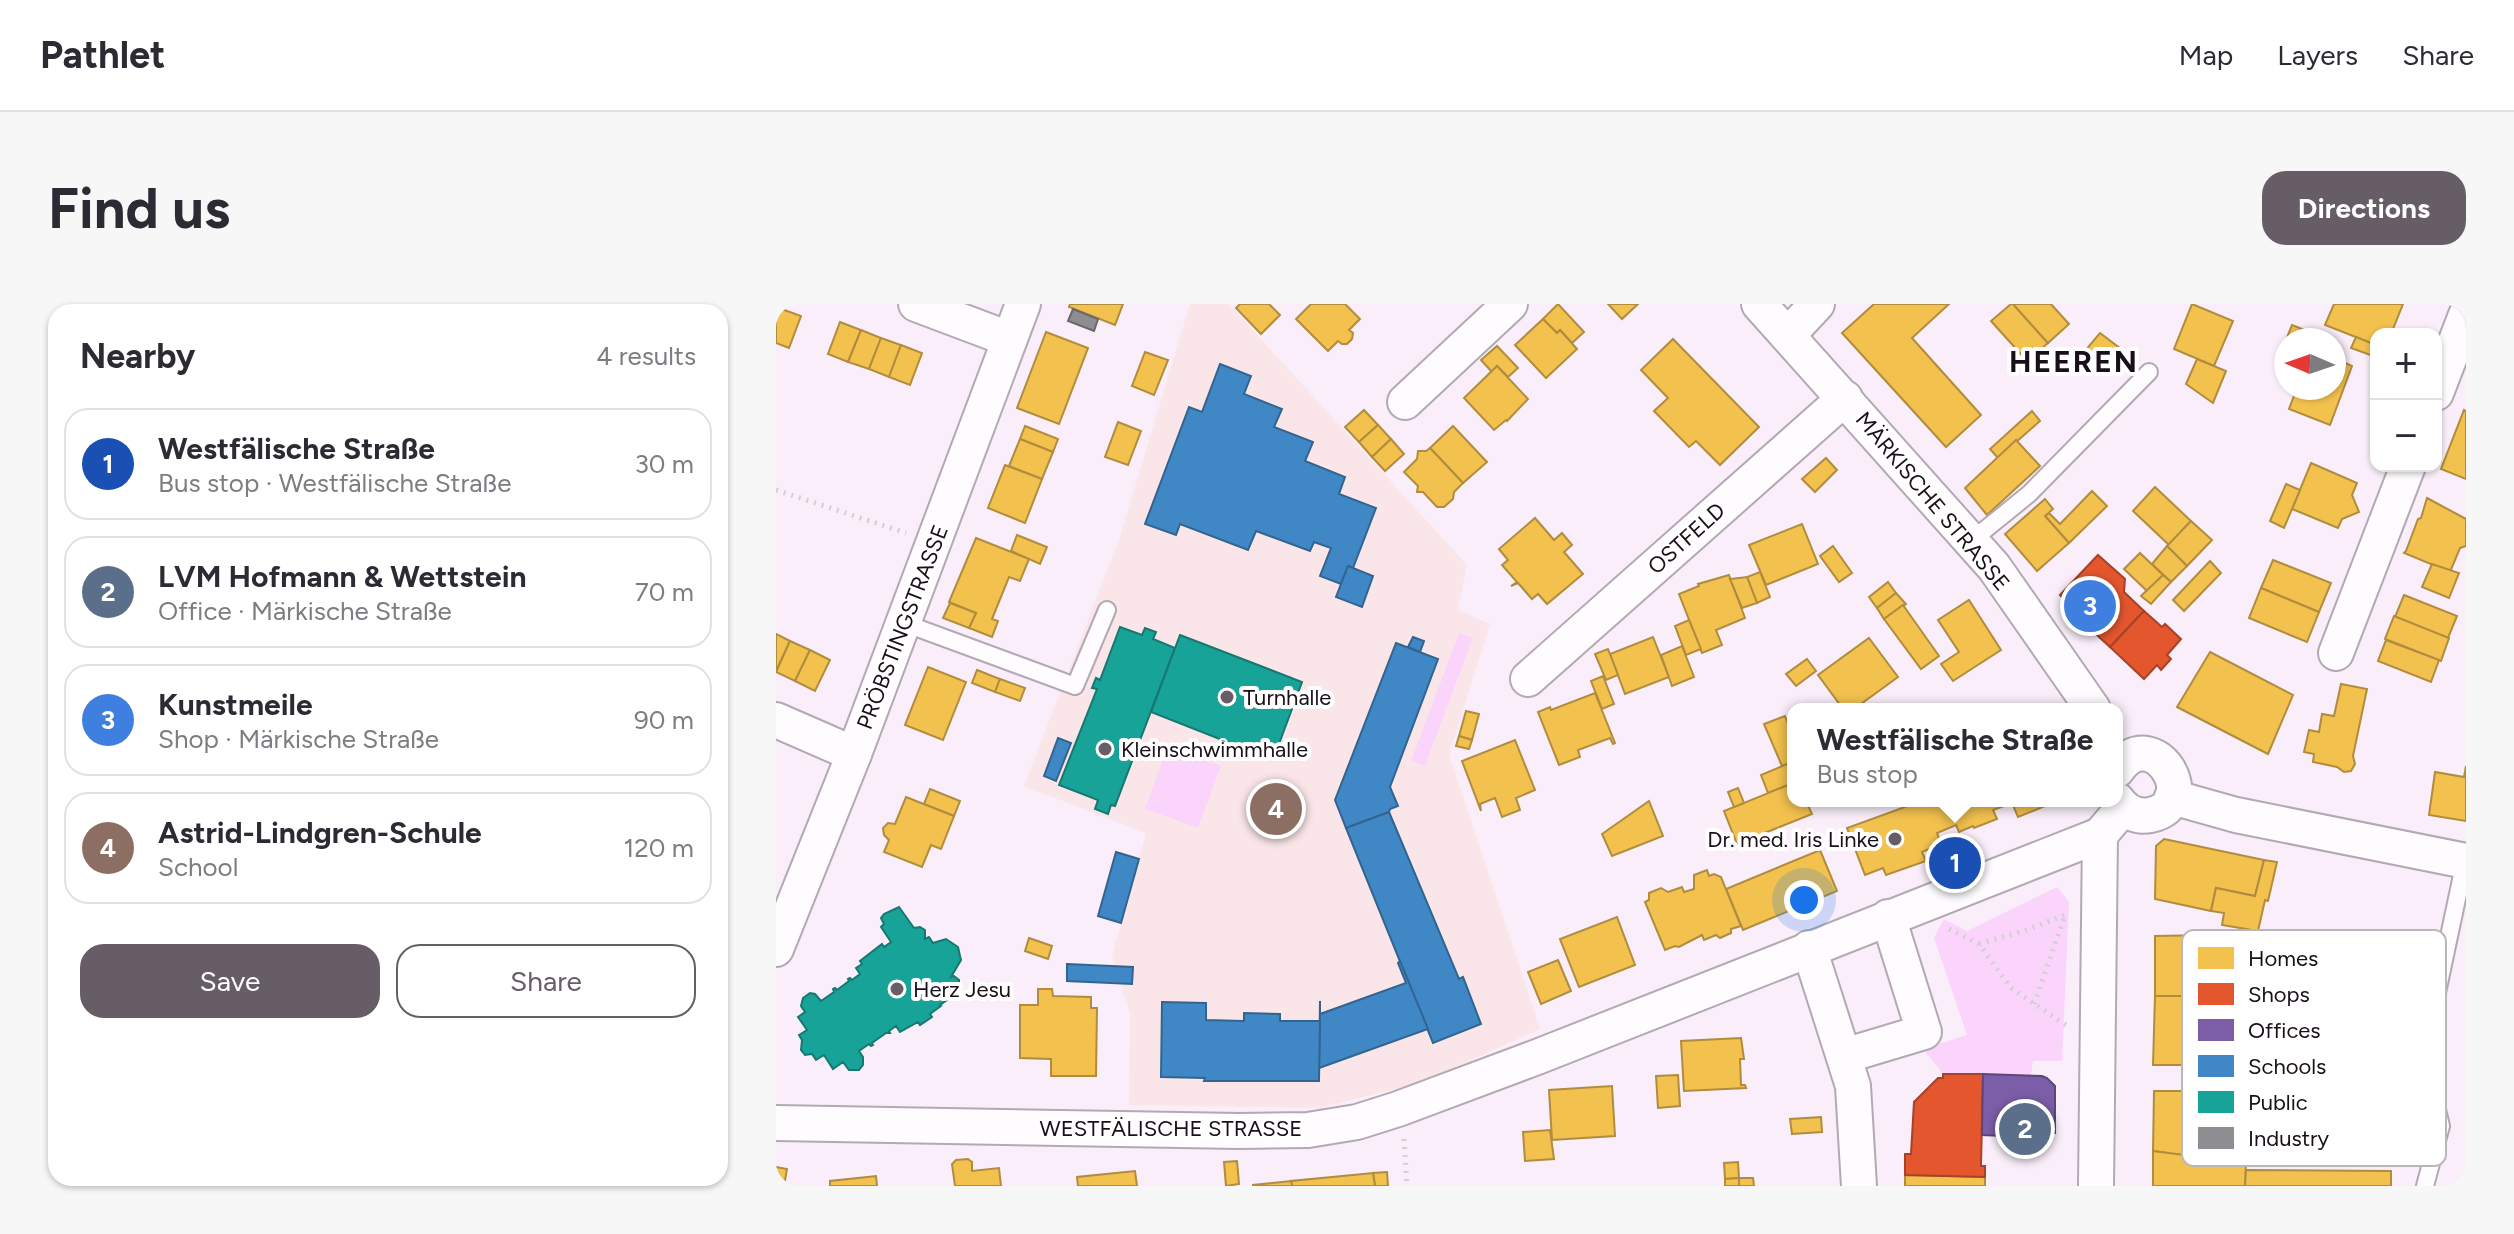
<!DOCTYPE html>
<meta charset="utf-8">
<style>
:root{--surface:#fff;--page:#f7f7f7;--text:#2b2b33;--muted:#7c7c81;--line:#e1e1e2;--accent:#675d67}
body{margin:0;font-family:Figtree,sans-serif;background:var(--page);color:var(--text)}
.controls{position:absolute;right:24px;top:24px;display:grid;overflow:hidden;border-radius:16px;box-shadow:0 2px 6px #0004}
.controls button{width:72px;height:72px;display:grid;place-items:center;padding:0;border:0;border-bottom:2px solid var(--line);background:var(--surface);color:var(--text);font:40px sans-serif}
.compass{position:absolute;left:1498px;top:24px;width:72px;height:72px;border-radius:50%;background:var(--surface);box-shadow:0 2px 6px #0004;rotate:272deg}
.you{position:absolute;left:1028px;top:596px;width:28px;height:28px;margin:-20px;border:6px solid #fff;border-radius:50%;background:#1a73e8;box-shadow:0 0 0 12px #1a73e833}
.badge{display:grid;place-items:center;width:52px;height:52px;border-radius:50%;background:var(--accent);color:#fff;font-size:26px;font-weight:700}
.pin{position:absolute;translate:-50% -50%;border:4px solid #fff;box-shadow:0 2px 8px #0006}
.popup{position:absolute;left:1011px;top:399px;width:336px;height:104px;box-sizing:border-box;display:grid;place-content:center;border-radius:16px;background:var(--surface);filter:drop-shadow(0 2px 6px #0005);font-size:26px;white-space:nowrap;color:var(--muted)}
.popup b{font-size:30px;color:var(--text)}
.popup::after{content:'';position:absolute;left:50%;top:100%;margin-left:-16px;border:16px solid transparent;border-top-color:var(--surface)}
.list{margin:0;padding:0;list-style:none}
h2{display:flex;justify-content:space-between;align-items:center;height:104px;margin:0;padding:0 32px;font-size:34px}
h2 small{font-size:26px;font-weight:400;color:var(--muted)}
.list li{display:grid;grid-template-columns:52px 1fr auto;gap:24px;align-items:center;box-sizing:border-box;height:112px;margin:0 16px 16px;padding:0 16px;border:2px solid var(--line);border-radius:24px}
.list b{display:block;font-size:30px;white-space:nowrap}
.list p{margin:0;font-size:26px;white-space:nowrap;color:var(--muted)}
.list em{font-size:26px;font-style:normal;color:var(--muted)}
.actions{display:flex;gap:16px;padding:24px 32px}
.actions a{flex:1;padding:18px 0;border:2px solid var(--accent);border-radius:24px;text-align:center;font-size:28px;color:var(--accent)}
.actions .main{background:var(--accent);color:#fff}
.map{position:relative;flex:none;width:1690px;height:882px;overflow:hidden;border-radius:24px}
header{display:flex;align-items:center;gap:48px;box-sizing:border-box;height:112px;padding:0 40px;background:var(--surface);border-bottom:2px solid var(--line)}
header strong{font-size:38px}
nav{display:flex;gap:44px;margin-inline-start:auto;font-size:28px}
.intro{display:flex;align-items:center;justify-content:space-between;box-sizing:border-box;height:192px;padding:0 48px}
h1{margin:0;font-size:56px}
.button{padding:20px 36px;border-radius:24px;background:var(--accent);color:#fff;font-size:28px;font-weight:700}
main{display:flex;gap:48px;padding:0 48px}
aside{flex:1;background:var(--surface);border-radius:24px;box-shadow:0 2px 6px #0004}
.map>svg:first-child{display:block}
.industrial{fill:#fae6e8}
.green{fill:#fbd4fb}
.homes{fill:#f2c14e;stroke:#b18c3e;stroke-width:2}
.shops{fill:#e4572e;stroke:#a74127;stroke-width:2}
.offices{fill:#7b5ea7;stroke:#5d467c;stroke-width:2}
.schools{fill:#3f88c5;stroke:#336491;stroke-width:2}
.public{fill:#17a398;stroke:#177772;stroke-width:2}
.industry{fill:#8d8d92;stroke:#6a676d;stroke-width:2}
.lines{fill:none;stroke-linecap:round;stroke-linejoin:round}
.service-casing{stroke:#b3a9b3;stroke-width:20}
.minor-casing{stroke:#b3a9b3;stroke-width:38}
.path{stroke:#d2cfd2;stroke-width:5;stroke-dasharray:2 6;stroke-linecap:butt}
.service{stroke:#fefcfe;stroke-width:16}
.minor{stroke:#fefcfe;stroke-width:34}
.poi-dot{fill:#675d67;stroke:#fff;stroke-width:3}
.labels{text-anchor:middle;stroke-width:8;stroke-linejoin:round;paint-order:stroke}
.street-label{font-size:22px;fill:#180f18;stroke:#fff}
.poi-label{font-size:22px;fill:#180f18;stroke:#fff;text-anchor:start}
.district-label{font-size:30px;font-weight:bold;letter-spacing:2px;fill:#180f18;stroke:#fff}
.key{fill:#fff;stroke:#bab7ba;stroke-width:2}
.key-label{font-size:22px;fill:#180f18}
</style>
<header>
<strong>Pathlet</strong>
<nav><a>Map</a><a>Layers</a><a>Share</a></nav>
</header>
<div class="intro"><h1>Find us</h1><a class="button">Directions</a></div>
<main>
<aside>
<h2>Nearby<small>4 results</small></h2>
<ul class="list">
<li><span class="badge" style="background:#1a4fb4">1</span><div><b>Westfälische Straße</b><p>Bus stop · Westfälische Straße</p></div><em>30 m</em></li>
<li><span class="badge" style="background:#5c6f8a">2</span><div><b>LVM Hofmann &amp; Wettstein</b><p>Office · Märkische Straße</p></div><em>70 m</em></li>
<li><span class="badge" style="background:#3f7fe0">3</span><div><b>Kunstmeile</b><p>Shop · Märkische Straße</p></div><em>90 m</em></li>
<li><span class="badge" style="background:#8d6e63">4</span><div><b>Astrid-Lindgren-Schule</b><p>School</p></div><em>120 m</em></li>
</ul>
<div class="actions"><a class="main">Save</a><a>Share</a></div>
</aside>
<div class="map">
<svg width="1690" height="882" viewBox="0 0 1690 882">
<rect width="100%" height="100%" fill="#f9eef9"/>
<path class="industrial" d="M414,0H453L691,261L682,306L714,320L673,450L764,725L645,779L542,804L353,801L354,710L336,652L370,529L248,482L343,236Z"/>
<g class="green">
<path d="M683,329L697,334L649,462L635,457Z"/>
<path d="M392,442L445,462L422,524L369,505Z"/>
<path d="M1281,583L1293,598L1286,757H1257L1255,771L1167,770L1147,745L1191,731L1158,634L1168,615L1191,627Z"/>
</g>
<g class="homes">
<path d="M294,0H347L339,21L293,3Z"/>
<path d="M464,0H493L504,11L485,30L460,4Z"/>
<path d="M535,0H569L584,15L573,26L577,29L576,35L571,40H566L562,37L552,47L520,15Z"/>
<path d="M782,0L808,28L796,39L784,26L781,29L767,15Z"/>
<path d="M832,0H862L846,15Z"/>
<path d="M1098,0H1173L1136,34L1205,111L1170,143L1066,29Z"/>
<path d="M1235,0H1237L1272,39L1251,57L1215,17Z"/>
<path d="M1237,0H1275L1293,20L1272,39Z"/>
<path d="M1416,0L1457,17L1438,62L1398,45Z"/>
<path d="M1558,0H1627L1615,30H1600V41L1549,21Z"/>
<path d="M3,4L25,12L13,44L0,39V12Z"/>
<path d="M767,15L781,29L784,26L801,45L770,74L739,41Z"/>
<path d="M64,18L85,26L72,58L52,50Z"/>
<path d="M1516,21L1546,33L1545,36H1510Z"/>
<path d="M85,26L105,34L93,65L72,58Z"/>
<path d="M270,28L312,44L283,120L241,104Z"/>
<path d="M1324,29L1345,45L1327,65L1307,49Z"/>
<path d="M1580,33L1600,41V53L1575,44Z"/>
<path d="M105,34L125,41L113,73L93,65Z"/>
<path d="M897,35L983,123L944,161L920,137L913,143L878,107L892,94L865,66Z"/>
<path d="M125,41L146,49L134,81L113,73Z"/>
<path d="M721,42L742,64L732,73L721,62L716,68L705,56Z"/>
<path d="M369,48L392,56L378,91L356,82Z"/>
<path d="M1558,54L1576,62L1554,121L1513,105L1521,84H1558Z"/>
<path d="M1421,55L1450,67L1437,99L1410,80Z"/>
<path d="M721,62L752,95L731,117L730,116L718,126L688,94Z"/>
<path d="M588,106L602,121L583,138L569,123Z"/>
<path d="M1688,106L1690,107V175L1665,165Z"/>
<path d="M1256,107L1264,117L1222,154L1214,145Z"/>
<path d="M342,118L365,127L352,161L329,153Z"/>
<path d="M602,121L615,135L596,153L583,138Z"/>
<path d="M249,122L282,135L277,148L244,135Z"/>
<path d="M677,122L711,158L687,179L654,144Z"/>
<path d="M244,135L277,148L266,175L233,162Z"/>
<path d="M615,135L628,150L609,167L596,153Z"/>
<path d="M1240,136L1264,162L1211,211L1189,184Z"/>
<path d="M654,144L687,179L678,188L677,195L668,203H661L647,188H641L642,182L628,168L641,155L642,147H650Z"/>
<path d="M1050,154L1061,166L1039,188L1026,175Z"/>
<path d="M1535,159L1581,179L1576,191L1583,208L1566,215L1562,224L1516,205Z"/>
<path d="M229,161L266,175L249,219L212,204Z"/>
<path d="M1510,180L1524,186L1508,224L1494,217Z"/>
<path d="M1379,183L1415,217L1393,241L1357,207Z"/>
<path d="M1316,187L1331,202L1293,239L1269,212L1273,209L1284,220Z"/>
<path d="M1651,194L1690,215V242L1684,244L1674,268L1628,249L1630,247L1642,215L1645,214Z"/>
<path d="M1269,195L1277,205L1269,212L1293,239L1261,267L1229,230Z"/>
<path d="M759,214L778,236L786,229L796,241L788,248L807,270L771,300L762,290L756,295L742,279L735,282L741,278L726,261L732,256L723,245Z"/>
<path d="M1415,217L1436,236L1411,262L1391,242Z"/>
<path d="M1026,220L1042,260L990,281L973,241Z"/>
<path d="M241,231L271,243L264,260L235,247Z"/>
<path d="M200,234L253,255L244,277L233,273L216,315L222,317L216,333L193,324L200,309L173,298Z"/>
<path d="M1057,242L1076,269L1063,278L1044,252Z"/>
<path d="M1391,242L1411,262L1395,278L1376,260Z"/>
<path d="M1364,249L1387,271L1371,287L1348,265Z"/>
<path d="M1497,256L1555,279L1543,308L1485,284Z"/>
<path d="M1434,257L1445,269L1408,307L1397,296Z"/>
<path d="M1656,260L1683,269L1673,294L1646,283Z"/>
<path d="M984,268L994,293L981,299L971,273Z"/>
<path d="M953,271L969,314L940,326L946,341L926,349L903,290L923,282L922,280Z"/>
<path d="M1387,271L1395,278L1375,300L1365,292Z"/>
<path d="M971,273L981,299L966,304L954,275Z"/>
<path d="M1112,278L1120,289L1101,304L1093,293Z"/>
<path d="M1485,284L1543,308L1531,338L1473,314Z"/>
<path d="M1120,289L1130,300L1108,315L1101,304Z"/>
<path d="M1628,291L1681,312L1672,334L1619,313Z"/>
<path d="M1193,296L1225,346L1177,377L1165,360L1183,348L1162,316Z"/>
<path d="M174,299L200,309L193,324L167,314Z"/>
<path d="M1127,301L1163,352L1145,365L1108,315Z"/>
<path d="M1618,312L1673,334L1665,357L1609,335Z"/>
<path d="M913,316L925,345L910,351L899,322Z"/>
<path d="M0,330L14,337L0,367Z"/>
<path d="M877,333L893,373L849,390L834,350Z"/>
<path d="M1093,334L1122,373L1078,405H1067L1042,371Z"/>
<path d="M1610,336L1663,356L1655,378L1602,357Z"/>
<path d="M14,337L34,346L19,377L0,368Z"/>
<path d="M906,342L918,373L896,382L885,351Z"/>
<path d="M832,345L842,371L830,376L819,350Z"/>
<path d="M34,346L54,356L39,387L19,377Z"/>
<path d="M1434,348L1517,391L1492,450L1401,403Z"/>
<path d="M1031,355L1040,367L1020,382L1010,370Z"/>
<path d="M152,363L190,378L167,436L129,421Z"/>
<path d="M201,366L224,375L219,388L196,379Z"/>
<path d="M827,372L838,400L826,405L815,377Z"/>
<path d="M224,375L249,384L244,397L219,388Z"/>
<path d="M1565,380L1591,385L1577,452L1579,460L1575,467L1568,468L1561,463L1537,458L1538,450L1528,448L1533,426L1543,428L1546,410L1558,412Z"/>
<path d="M819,389L839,439L837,440L834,434L802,446L804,453L783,461L762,408L774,403L775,406Z"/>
<path d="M690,407L703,410L696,436L683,432Z"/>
<path d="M1009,412L1017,433V458L1006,462L988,420Z"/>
<path d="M683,432L696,436L693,445L680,442Z"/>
<path d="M739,436L759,486L740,494L744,506L726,513L719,494L704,500L705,507L686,457Z"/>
<path d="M1011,460L1017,466V479L992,489L985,471Z"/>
<path d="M1690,462V517L1653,511L1659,468L1688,473Z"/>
<path d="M1017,479V497H1030L1036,510L961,540L948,507Z"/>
<path d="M962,484L968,499L958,503L952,488Z"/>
<path d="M154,485L184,497L178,512L148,500Z"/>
<path d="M130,493L178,512L165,545L155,541L146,563L108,548L113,536L108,531L107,524L112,519L119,520Z"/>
<path d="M873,497L887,532L836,552L826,530Z"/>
<path d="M1139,497H1267L1269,502L1242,513L1236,499L1217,506L1221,515L1198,524L1197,522L1183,528L1180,521L1161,529L1165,540L1146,548L1150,557L1110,571L1107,564L1089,571L1071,524L1129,503L1128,501Z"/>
<path d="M1388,535L1488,556L1479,592L1440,584L1435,607L1379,595L1380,542Z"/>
<path d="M1044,546L1061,587L967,626L950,585Z"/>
<path d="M1488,556L1501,558L1492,597L1489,596L1482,627L1446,621L1448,609L1435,607L1440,584L1479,592Z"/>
<path d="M931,566L933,572L938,570L945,573L965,622L955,625V629L944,634L940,631L928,636L926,631L903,643L899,642L889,646L869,598L873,596V589L885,584L892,588L906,583L908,588L918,585V571Z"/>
<path d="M841,613L859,661L803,683L784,635Z"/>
<path d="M1432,631L1433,672H1426V677H1416V692H1379V632Z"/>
<path d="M253,634L276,642L272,655L249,647Z"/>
<path d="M782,656L795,687L765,700L752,668Z"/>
<path d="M1488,665L1513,671L1505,697L1481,691Z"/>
<path d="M1513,671L1643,687L1640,714L1510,697Z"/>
<path d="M262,685H276L277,692L315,693V704H321L320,772H275V755L244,754V701H262Z"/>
<path d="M1379,692H1416L1417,761H1377Z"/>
<path d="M1443,693L1475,694L1477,720H1445Z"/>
<path d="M1429,733V761H1417V734Z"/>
<path d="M965,734L968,755H964L965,781H969L970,784L908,787L905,737Z"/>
<path d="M902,771L904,802L882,804L880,772Z"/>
<path d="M836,782L839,832L776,836L773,786Z"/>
<path d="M1378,787H1426V817H1434V855L1377,847Z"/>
<path d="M1045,813L1046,828L1016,830L1014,815Z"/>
<path d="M774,826L778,855L749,857L747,828Z"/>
<path d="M1459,834L1495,839L1492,862L1456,858Z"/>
<path d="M1377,847L1470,859L1469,882H1377Z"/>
<path d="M192,855L196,858V867L223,864L225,882H179L176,860L180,856Z"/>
<path d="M461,857L463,880L450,882L448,858Z"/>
<path d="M962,858L963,874L949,875L948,859Z"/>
<path d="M0,863L11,865L8,882H0Z"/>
<path d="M1470,866L1615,867V882H1469Z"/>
<path d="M359,867L361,882H302L301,873Z"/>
<path d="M611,868L612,882H599L597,869Z"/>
<path d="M597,869L599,882H516L515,877Z"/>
<path d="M1129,871L1209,873V882H1129Z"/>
<path d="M100,872L101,882H54V877Z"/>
<path d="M963,874H977L978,882H963Z"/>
<path d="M963,874V882H949V875Z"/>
<path d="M515,877L516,882H477V881Z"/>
</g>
<g class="shops">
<path d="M1322,251L1349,275L1348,288L1368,307L1334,343L1297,309L1300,306L1284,291Z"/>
<path d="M1368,307L1386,323L1389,320L1405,335L1391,351L1395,355L1385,366L1381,361L1368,375L1334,343Z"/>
<path d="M1167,770H1207L1205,862H1209V873L1129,871V850H1135L1138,798L1162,774H1167Z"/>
</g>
<path class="offices" d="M1207,770L1266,772L1271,774L1279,782V829H1275V834L1206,831Z"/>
<g class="schools">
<path d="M444,60L475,72L468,90L506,105L498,123L537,138L529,157L569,173L563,190L600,204L577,264L572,262L565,280L544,272L555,244L538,238L534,247L480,227L472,246L404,220L400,231L369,220L413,103L426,108Z"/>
<path d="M572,262L597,272L586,303L560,293Z"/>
<path d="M637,333L648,337L644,348L632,343Z"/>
<path d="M620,339L662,355L614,483L622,502L614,505L613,508L570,524L559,496Z"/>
<path d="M282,434L295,439L280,477L268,472Z"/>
<path d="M613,508L683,675L687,673L705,720L657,739L570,524Z"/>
<path d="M340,548L363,555L345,619L322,612Z"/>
<path d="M624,657L652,725L543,764L544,697V710L630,679L622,659Z"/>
<path d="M291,660L357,663L356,680L291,677Z"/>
<path d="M386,698L430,699V716L468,717V709L504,710V717H544L543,777H428L429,774L385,773Z"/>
</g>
<g class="public">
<path d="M344,323L366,331L369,324L380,328L377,335L399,344L339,502L335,501L332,510L319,505L322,496L283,481L321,385L316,384L320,374L324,376Z"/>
<path d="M404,331L526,378L497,456L375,408Z"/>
<path d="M123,603L138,624L144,623L149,626V635L153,633L157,639L170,635L182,643L185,656L175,673L178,672L183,676V683L178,686L181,689L164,701L165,702L154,710L156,713L144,721L142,718L124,728L120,722L113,727L114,729H110L96,739L97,741L95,742L93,740L83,747L87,753V761L83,766H73L67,758L57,765L48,751L40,756L36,750L29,751L25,746L26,736L23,731L31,726L22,713L29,708L25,702L27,694L34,689L39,690L45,697L58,688L57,685L59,684L61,686L73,677L72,675L74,674L76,676L84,670L80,664L86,660L84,657L106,640L108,643L115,638L105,623L108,620L105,614L108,610Z"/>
</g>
<path class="industry" d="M297,5L322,15L318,27L292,17Z"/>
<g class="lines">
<defs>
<g id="service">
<path d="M1195,237L1253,190L1373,68"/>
<path d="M128,319L299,382L331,306"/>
<path d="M1649,882L1665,822L1653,772L1651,736L1689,557"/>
</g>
<g id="minor">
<path d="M140,0L233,35"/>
<path d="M983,0L1218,263L1317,405"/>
<path d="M1012,31L1041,0"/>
<path d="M1660,89L1690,11"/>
<path d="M629,98L734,0"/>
<path d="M1560,349L1632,162"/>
<path d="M752,375L1069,94"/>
<path d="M0,416L78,450"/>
<path d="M1341,466C1376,414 1430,500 1374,511C1360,514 1349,507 1341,496"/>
<path d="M1396,493L1460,511L1690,557"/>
<path d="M1033,644L1077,782L1083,882"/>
<path d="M0,645L78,450L247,0"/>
<path d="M1068,752L1148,728L1112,613"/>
<path d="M0,819L463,827L532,826L581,818L622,805L761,753L1324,531L1347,504"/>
<path d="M1320,882L1324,531"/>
</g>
</defs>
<use href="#service" class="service-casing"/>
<use href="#minor" class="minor-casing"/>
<g class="path">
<path d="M0,186L130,229"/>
<path d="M1173,625L1203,640L1235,684L1290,721"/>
<path d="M1203,640L1248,627L1289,611"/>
<path d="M1258,700L1289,611"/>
<path d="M628,835L631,882"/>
</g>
<use href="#service" class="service"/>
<use href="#minor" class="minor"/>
</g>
<g class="poi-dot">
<circle cx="451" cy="393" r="8"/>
<circle cx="329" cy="445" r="8"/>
<circle cx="1119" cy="535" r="8"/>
<circle cx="121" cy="685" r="8"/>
</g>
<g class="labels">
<g class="street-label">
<text transform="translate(1157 197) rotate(50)" y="8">MÄRKISCHE STRASSE</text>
<text transform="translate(910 234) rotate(-42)" y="8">OSTFELD</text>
<text transform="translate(126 323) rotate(-69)" y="8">PRÖBSTINGSTRASSE</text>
<text x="395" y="832">WESTFÄLISCHE STRASSE</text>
</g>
<g class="poi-label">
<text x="467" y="401">Turnhalle</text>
<text x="345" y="453">Kleinschwimmhalle</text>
<text x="1103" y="543" text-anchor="end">Dr. med. Iris Linke</text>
<text x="137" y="693">Herz Jesu</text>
</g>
<g class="district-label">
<text x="1298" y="68">HEEREN</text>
</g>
</g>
<rect x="1406" y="626" width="264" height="236" rx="12" class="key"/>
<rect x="1422" y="643" width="36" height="22" fill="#f2c14e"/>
<rect x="1422" y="679" width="36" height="22" fill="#e4572e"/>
<rect x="1422" y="715" width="36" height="22" fill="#7b5ea7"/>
<rect x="1422" y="751" width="36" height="22" fill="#3f88c5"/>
<rect x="1422" y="787" width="36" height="22" fill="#17a398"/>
<rect x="1422" y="823" width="36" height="22" fill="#8d8d92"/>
<g class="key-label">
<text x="1472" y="662">Homes</text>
<text x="1472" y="698">Shops</text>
<text x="1472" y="734">Offices</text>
<text x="1472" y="770">Schools</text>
<text x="1472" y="806">Public</text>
<text x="1472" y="842">Industry</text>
</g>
</svg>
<div class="controls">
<button>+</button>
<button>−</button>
</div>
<svg class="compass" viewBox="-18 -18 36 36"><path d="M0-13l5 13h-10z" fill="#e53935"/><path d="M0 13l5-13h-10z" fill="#7c7c81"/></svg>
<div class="you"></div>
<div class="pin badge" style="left:1179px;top:559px;background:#1a4fb4">1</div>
<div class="popup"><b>Westfälische Straße</b>Bus stop</div>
<div class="pin badge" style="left:1249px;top:825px;background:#5c6f8a">2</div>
<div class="pin badge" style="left:1314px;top:302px;background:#3f7fe0">3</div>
<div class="pin badge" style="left:500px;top:505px;background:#8d6e63">4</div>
</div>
</main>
